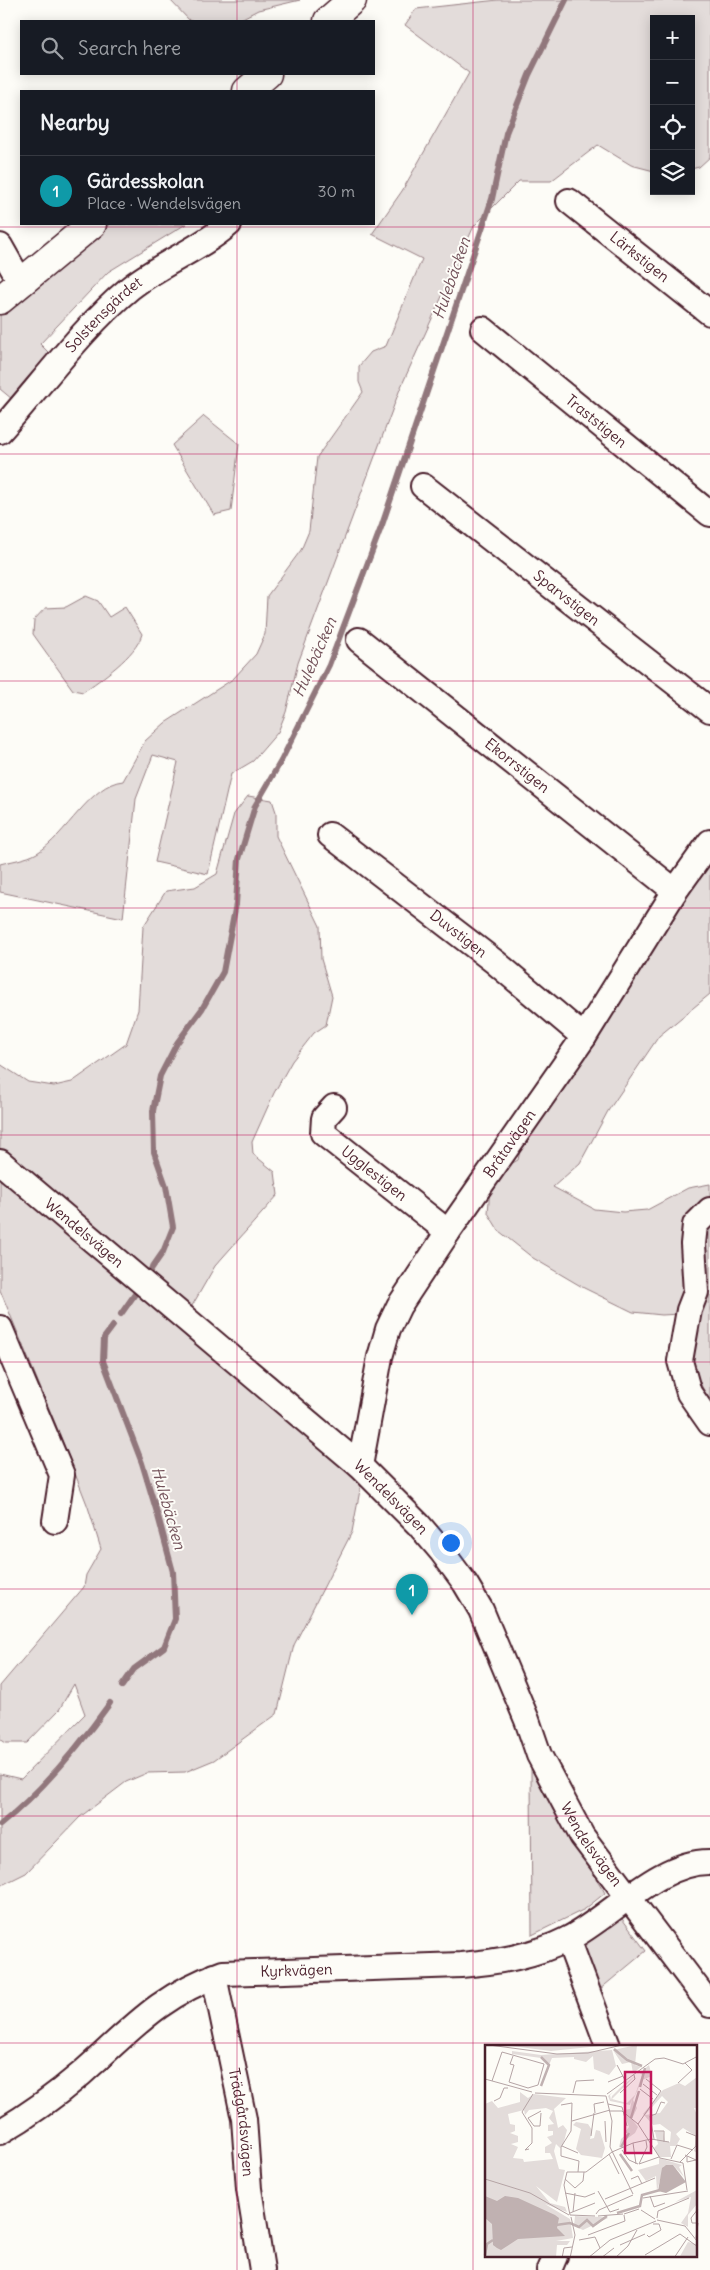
<!DOCTYPE html>
<meta charset="utf-8">
<style>
:root{--surface:#171b24;--page:#242831;--text:#f1f3f6;--muted:#9ea1a6;--line:#363941;--accent:#d1495b}
body{margin:0;font-family:Delius,sans-serif;background:var(--page);color:var(--text)}
.controls{position:absolute;right:15px;top:15px;display:grid;overflow:hidden;border-radius:0px;box-shadow:0 2px 12px #0003}
.controls button{width:45px;height:45px;display:grid;place-items:center;padding:0;border:0;border-bottom:1px solid var(--line);background:var(--surface);color:var(--text);font:25px sans-serif}
.you{position:absolute;left:450px;top:1542px;width:18px;height:18px;margin:-12px;border:4px solid #fff;border-radius:50%;background:#1a73e8;box-shadow:0 0 0 8px #1a73e833}
.badge{display:grid;place-items:center;width:32px;height:32px;border-radius:50%;background:var(--accent);color:#fff;font-size:16px;font-weight:700}
.pin{position:absolute;translate:-50% -41px;filter:drop-shadow(0 1px 2px #0008)}
.pin::after{content:'';position:absolute;top:26px;width:18px;height:15px;background:inherit;clip-path:polygon(0 0,100% 0,50% 100%)}
.list{margin:0;padding:0;list-style:none}
h2{display:flex;justify-content:space-between;align-items:center;height:65px;margin:0;padding:0 20px;font-size:21px}
h2 small{font-size:16px;font-weight:400;color:var(--muted)}
.list li{display:grid;grid-template-columns:32px 1fr auto;gap:15px;align-items:center;box-sizing:border-box;height:70px;padding:0 20px;border-top:1px solid var(--line)}
.list b{display:block;font-size:19px;white-space:nowrap}
.list p{margin:0;font-size:16px;white-space:nowrap;color:var(--muted)}
.list em{font-size:16px;font-style:normal;color:var(--muted)}
.icon{flex:none;width:28px;height:28px;fill:none;stroke:currentColor;stroke-width:2;stroke-linecap:round;stroke-linejoin:round}
.map{position:relative;flex:none;width:710px;height:2270px;overflow:hidden}
.search{position:absolute;background:var(--surface);box-shadow:0 2px 12px #0003;left:20px;top:20px;width:355px;height:55px;display:flex;align-items:center;gap:12px;box-sizing:border-box;padding:0 18px;border-radius:0px;color:var(--muted);font-size:19px}
.panel{position:absolute;background:var(--surface);box-shadow:0 2px 12px #0003;left:20px;top:90px;width:355px;height:135px;border-radius:0px}
.map>svg:first-child{display:block}
.green{fill:#e3dcda;stroke:#967e82}
.lines{fill:none;stroke-linecap:round;stroke-linejoin:round}
.stream{stroke:#91777b;stroke-width:6}
.street-casing{stroke:#4a1f2b;stroke-width:28}
.secondary-casing{stroke:#4a1f2b;stroke-width:31}
.street{stroke:#fdfcf7;stroke-width:24}
.secondary{stroke:#fdfcf7;stroke-width:28}
.grid{fill:none;stroke:#c2185b;stroke-width:1;stroke-opacity:0.55}
.labels{text-anchor:middle;stroke-width:4;stroke-linejoin:round;paint-order:stroke}
.street-label{font-size:15px;fill:#4a1f2b;stroke:#fdfcf7}
.water-label{font-size:16px;font-style:italic;fill:#73525a;stroke:#fdfcf7}
.inset-river{fill:none;stroke:#c0b1b1;stroke-width:2.5}
.inset-road{fill:none;stroke:#b5a4a5;stroke-width:1}
.view{fill:#c2185b;fill-opacity:0.15;stroke:#c2185b;stroke-width:2.5}
.inset-edge{fill:none;stroke:#4a1f2b;stroke-width:2.5}
</style>
<div class="map">
<svg width="710" height="2270" viewBox="0 0 710 2270">
<rect width="100%" height="100%" fill="#fdfcf7"/>
<filter id="ink" filterUnits="userSpaceOnUse"><feTurbulence type="fractalNoise" baseFrequency=".02" numOctaves="2"/><feDisplacementMap in="SourceGraphic" scale="10" xChannelSelector="R" yChannelSelector="G"/><feConvolveMatrix kernelMatrix="1 2 1 2 8 2 1 2 1" color-interpolation-filters="sRGB"/></filter>
<g filter="url(#ink)">
<g class="green">
<path d="M170,0H300L258,10L237,21H190Z"/>
<path d="M498,0H710V157L699,167L691,169V19H654V171L631,165L598,145L551,181H519L474,226L400,389L298,663L286,712L278,732L253,761L231,774L208,874L155,862L178,762L153,755L136,799L123,918L0,892V864C11,861 27,859 37,853C66,836 90,784 123,781L145,741L165,723L233,679L256,654L265,634L267,596L301,550L309,531L317,457L363,392L359,382V366L371,352L386,346L422,259L372,234L402,191L469,73L405,25L416,9Z"/>
<path d="M110,224H186L108,272L40,344L51,355L12,399L0,389V315Z"/>
<path d="M204,416L239,444L231,511L214,515L172,445Z"/>
<path d="M86,596L98,601L109,617L125,607L142,634C136,656 101,679 83,692L73,690L33,634L34,620L45,608L66,607Z"/>
<path d="M248,796L272,800L276,812V836L320,926L321,959L332,996L326,1025L314,1033L292,1061L274,1093L252,1142L253,1154L275,1172L278,1195L215,1266L181,1325L185,1336L323,1447L361,1485L352,1532L294,1645L277,1714L214,1760L185,1772L147,1773L126,1782L80,1817L26,1873L0,1886V1774L21,1779L85,1714L74,1684L59,1710L27,1743H6L0,1739V1686L84,1587L86,1575L101,1549L88,1507L60,1435L0,1290V1064L28,1082L54,1086L72,1082L126,1044L138,1010L143,927L166,891L195,887L217,874L234,814Z"/>
<path d="M710,856V994L659,1036L608,1111L580,1163L553,1187L594,1209L623,1212L647,1210L688,1188L710,1184V1401L691,1367L697,1313L662,1315L633,1312L584,1288L533,1258L499,1231L488,1213L490,1188L499,1170L518,1160L523,1137Z"/>
<path d="M531,1769L605,1893L585,1909L532,1935Z"/>
<path d="M617,1912L646,1951L599,1990L580,1940Z"/>
</g>
<g class="lines">
<g class="stream">
<path d="M145,1278L163,1252L173,1227L166,1186L154,1152L153,1111L160,1076L177,1043L202,1009L223,972L236,904L239,859L255,806L281,761L329,665L382,525L492,199L506,133L529,75L566,0"/>
<path d="M121,1314L140,1287"/>
<path d="M113,1326L104,1338L103,1361L142,1463L158,1516L173,1572L175,1619L164,1647L134,1669L122,1686"/>
<path d="M0,1825C43,1790 78,1748 110,1703"/>
</g>
<defs>
<g id="street">
<path id="s1" d="M569,201L710,313"/>
<path d="M0,246L21,283"/>
<path id="s2" d="M483,329L710,514"/>
<path id="s3" d="M0,431C41,385 84,326 130,288C161,263 199,250 229,224"/>
<path id="s4" d="M423,486L710,710"/>
<path id="s5" d="M359,640L675,891"/>
<path id="s6" d="M330,835L495,962L584,1037"/>
<path id="s7" d="M334,1107L324,1118L323,1133L448,1232"/>
<path id="s8" d="M0,1162L360,1466L419,1525L442,1552L465,1583L481,1610L527,1720L539,1755L582,1836L710,2005"/>
<path d="M710,1210L695,1225L693,1244L696,1292L689,1310L680,1361L689,1393L710,1423"/>
<path d="M0,1328L62,1475L55,1521"/>
<path id="s9" d="M360,1466L380,1357L388,1329L399,1306L448,1232L584,1037L675,891L710,842"/>
<path d="M568,1939L608,2046"/>
<path id="s10" d="M214,1976L244,2119L249,2189L262,2270"/>
<path id="s11" d="M0,2132C29,2115 55,2096 81,2074C131,2030 158,1996 223,1973L461,1965C498,1962 534,1956 568,1939C611,1917 659,1861 710,1862"/>
<path d="M549,2270L555,2256"/>
</g>
<g id="secondary">
<path d="M328,21L352,0"/>
<path d="M247,91L267,74"/>
<path d="M0,300L92,224"/>
</g>
</defs>
<use href="#street" class="street-casing"/>
<use href="#secondary" class="secondary-casing"/>
<use href="#street" class="street"/>
<use href="#secondary" class="secondary"/>
</g>
</g>
<path class="grid" d="M237,0V21M473,0V2270M237,74V91M237,224V2270M0,227H710M0,454H710M0,681H710M0,908H710M0,1135H710M0,1362H710M0,1589H710M0,1816H710M0,2043H710"/>
<g class="labels">
<g class="street-label">
<text dy="5" stroke="none"><textPath href="#s1" startOffset="90">Lärkstigen</textPath></text>
<text dy="5" stroke="none"><textPath href="#s3" startOffset="156">Solstensgärdet</textPath></text>
<text dy="5" stroke="none"><textPath href="#s2" startOffset="146">Traststigen</textPath></text>
<text dy="5" stroke="none"><textPath href="#s4" startOffset="182">Sparvstigen</textPath></text>
<text dy="5" stroke="none"><textPath href="#s5" startOffset="202">Ekorrstigen</textPath></text>
<text dy="5" stroke="none"><textPath href="#s6" startOffset="162">Duvstigen</textPath></text>
<text dy="5" stroke="none"><textPath href="#s9" startOffset="362">Bråtavägen</textPath></text>
<text dy="5" stroke="none"><textPath href="#s7" startOffset="95">Ugglestigen</textPath></text>
<text dy="5" stroke="none"><textPath href="#s8" startOffset="110">Wendelsvägen</textPath></text>
<text dy="5" stroke="none"><textPath href="#s8" startOffset="515">Wendelsvägen</textPath></text>
<text dy="5" stroke="none"><textPath href="#s8" startOffset="920">Wendelsvägen</textPath></text>
<text dy="5" stroke="none"><textPath href="#s11" startOffset="349">Kyrkvägen</textPath></text>
<text dy="5" stroke="none"><textPath href="#s10" startOffset="149">Trädgårdsvägen</textPath></text>
</g>
<g class="water-label">
<text transform="translate(451 278) rotate(-71)" y="6">Hulebäcken</text>
<text transform="translate(314 657) rotate(-66)" y="6">Hulebäcken</text>
<text transform="translate(169 1508) rotate(74)" y="6">Hulebäcken</text>
</g>
</g>
<g transform="translate(485 2045)">
<rect width="212" height="212" fill="#fdfcf7"/>
<path d="M19,0H124L66,6ZM152,0L150,20L156,22L148,28L146,17L137,19L128,5ZM127,5L131,21L124,30L109,24L108,11L101,17L89,14V12L67,13L64,20L56,13L27,9V6L56,10ZM164,20L167,31L157,35L148,55L152,63L147,74L153,82L150,88L139,96L138,103L134,102L136,94L143,88H139L144,82L139,69V65L145,64L147,54L145,60L125,56L123,51L128,47L125,50L126,55L127,51L136,42L150,31L127,54L142,58L150,50L157,30L155,28ZM212,32V63H209L212,70V108L209,106L211,91L198,83L191,89L195,94L191,101H185L186,112H174L169,103L173,99L170,87L178,86L180,97H185L186,87L175,79L168,80L158,69L178,45L194,38L200,41ZM177,51L183,57L175,68L160,70ZM35,47L43,53L49,49L81,53L69,64L73,83L78,80L82,85L78,100L75,103L71,99L69,106L74,124L80,125L72,157L51,141L65,158L80,162L82,167L60,159L85,174L88,193L71,196H85L82,200H72L71,212H0V59L7,56L13,63L35,57ZM61,63L68,66L64,73L69,79L63,80V86H68V90L62,92L67,98L60,102V108H65L68,114L39,117L38,114L28,113L33,102L26,99L33,97V91L25,88L30,86V80L25,79L23,69L39,65L40,70L44,65ZM91,77L103,79L107,85L105,94L109,93L111,85L115,86L120,103L117,113L96,110L91,104L96,84L88,80ZM174,113L197,120L194,122L199,132L188,120L179,121L172,146L171,131L161,136L153,125L174,119ZM212,145V159L203,170V182L196,178L203,168L206,152L190,157ZM90,171L116,172L123,173L98,185L89,181ZM203,197L211,199V212L194,213Z" fill="#e3dcda" fill-rule="evenodd"/>
<path d="M181,120H188L201,137L181,148L173,146L177,123ZM0,151L12,156L20,151L33,153L70,170L74,173L72,183L80,191L33,194L16,205L12,203L8,200L7,179L0,173Z" fill="#c0b1b1"/>
<path class="inset-river" d="M129,4L142,15L157,21M56,12L64,20L56,41M155,42L160,23M146,73L154,46M136,102L144,88M135,109L147,126M132,168L155,161L157,150L175,145M71,180L85,178L94,182L102,175L108,181L122,171M0,210L2,199L8,195"/>
<path class="inset-road" d="M4,0L72,9L103,8L137,0M132,20L141,37M0,34L47,47M7,36L17,7L59,19L53,40L43,43L24,37L29,20L25,19L28,11M123,37L138,31M193,38L207,25L200,18M158,39L172,50M155,44L168,54M50,48L121,51M88,48L91,36L109,35M135,48L150,34L149,30M122,49L170,14L179,13L198,19L213,11M121,51L127,76L125,102L148,149M9,56L15,53L19,43H23M123,59L137,62L142,81M76,60L87,58L86,86L76,102V111L94,116L93,127M124,66H137L153,79L175,113L198,118L202,145M110,68L109,59L119,57M87,76L125,65M120,76L121,97M153,79L176,46L161,34M49,81L43,73L56,66M49,81H55L56,68M169,86H179V97M106,91L109,68M169,94L165,71L171,69L176,57L180,58M148,98L151,119M77,101L93,108M44,104L40,105L47,98V83L37,67L48,49M137,105L144,115L153,119M124,109L134,129M200,110L211,115L202,117V111M186,114L192,100L208,105M195,117L211,101V91L201,87M154,119L162,102L161,96M154,119L174,112M0,134L45,148L84,170M80,134L90,143L98,136L99,127M146,134L153,131L157,139M113,146L125,167L134,164M80,148L100,152L110,148M165,151L169,162L180,158M158,153L203,146M120,154L170,133M156,165L170,174M88,167L90,148M85,168L110,158M111,169L114,165L148,150M139,169L154,164M85,170L79,140L82,127H101L127,107L148,98L166,94L184,97M85,170L110,171M113,171L138,169M172,173L173,166L204,153M172,175L200,181L212,196M212,178H207L206,173L213,164M103,190L140,176L139,170M162,190L164,192L176,185L174,179H168M211,193L213,178M94,195L110,192L115,203M135,200L160,189M160,210L195,189L213,202M77,213L79,203L87,202M85,213L90,190L86,172M103,213L125,195L171,176M116,213L129,203M130,213L143,201L152,185M189,213L203,192"/>
<path class="view" d="M140,27H166V108H140Z"/>
<rect width="212" height="212" class="inset-edge"/>
</g>
</svg>
<div class="controls">
<button>+</button>
<button>−</button>
<button><svg class="icon" aria-label="locate" viewBox="0 0 24 24"><circle cx="12" cy="12" r="6"/><path d="M12 2v4M12 18v4M2 12h4M18 12h4"/></svg></button>
<button><svg class="icon" aria-label="layers" viewBox="0 0 24 24"><path d="M12 4l9 5-9 5-9-5zM3 14l9 5 9-5"/></svg></button>
</div>
<div class="you"></div>
<div class="pin badge" style="left:412px;top:1615px;background:#0f9aa8">1</div>
<div class="search"><svg class="icon" aria-label="search" viewBox="0 0 24 24"><circle cx="10" cy="10" r="6"/><path d="M15 15l6 6"/></svg>Search here</div>
<section class="panel">
<h2>Nearby<small></small></h2>
<ul class="list">
<li><span class="badge" style="background:#0f9aa8">1</span><div><b>Gärdesskolan</b><p>Place · Wendelsvägen</p></div><em>30 m</em></li>
</ul>
</section>
</div>
